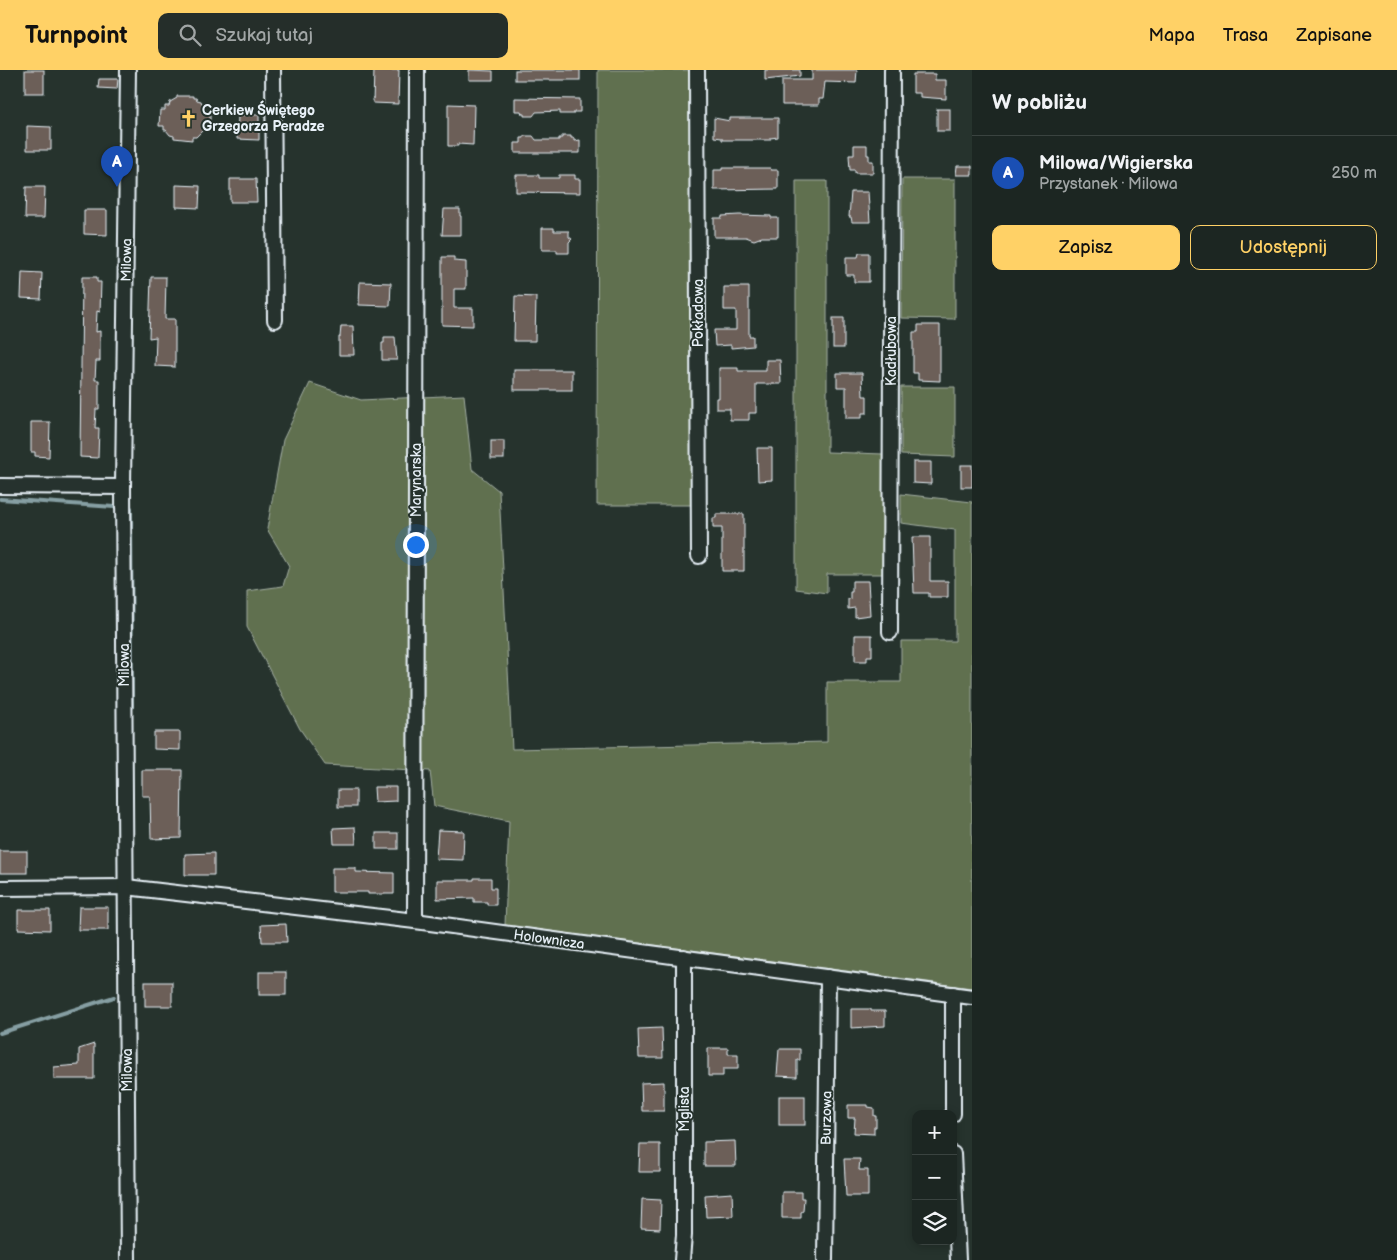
<!DOCTYPE html>
<html lang="pl">
<meta charset="utf-8">
<style>
:root{--surface:#1c2622;--page:#252e2a;--text:#f1f3f6;--muted:#a0a5a5;--line:#3a4340;--accent:#ffd166}
body{margin:0;font-family:"Balsamiq Sans",sans-serif;background:var(--page);color:var(--text)}
.controls{position:absolute;right:15px;bottom:15px;display:grid;overflow:hidden;border-radius:10px;box-shadow:0 2px 8px #0003}
.controls button{width:45px;height:45px;display:grid;place-items:center;padding:0;border:0;border-bottom:1px solid var(--line);background:var(--surface);color:var(--text);font:25px sans-serif}
.you{position:absolute;left:415px;top:474px;width:18px;height:18px;margin:-12px;border:4px solid #fff;border-radius:50%;background:#1a73e8;box-shadow:0 0 0 8px #1a73e833}
.badge{display:grid;place-items:center;width:32px;height:32px;border-radius:50%;background:var(--accent);color:#fff;font-size:16px;font-weight:700}
.pin{position:absolute;translate:-50% -41px;filter:drop-shadow(0 1px 2px #0008)}
.pin::after{content:'';position:absolute;top:26px;width:18px;height:15px;background:inherit;clip-path:polygon(0 0,100% 0,50% 100%)}
.list{margin:0;padding:0;list-style:none}
h2{display:flex;justify-content:space-between;align-items:center;height:65px;margin:0;padding:0 20px;font-size:21px}
h2 small{font-size:16px;font-weight:400;color:var(--muted)}
.list li{display:grid;grid-template-columns:32px 1fr auto;gap:15px;align-items:center;box-sizing:border-box;height:75px;padding:0 20px;border-top:1px solid var(--line)}
.list b{display:block;font-size:19px;white-space:nowrap}
.list p{margin:0;font-size:16px;white-space:nowrap;color:var(--muted)}
.list em{font-size:16px;font-style:normal;color:var(--muted)}
.actions{display:flex;gap:10px;padding:15px 20px}
.actions a{flex:1;padding:11px 0;border:1px solid var(--accent);border-radius:10px;text-align:center;font-size:18px;color:var(--accent)}
.actions .main{background:var(--accent);color:#111}
.icon{flex:none;width:28px;height:28px;fill:none;stroke:currentColor;stroke-width:2;stroke-linecap:round;stroke-linejoin:round}
.map{position:relative;flex:none;width:972px;height:1190px;overflow:hidden}
header{display:flex;align-items:center;gap:30px;box-sizing:border-box;height:70px;padding:0 25px;background:var(--accent);color:#111}
header strong{font-size:24px}
nav{display:flex;gap:28px;margin-inline-start:auto;font-size:18px}
.search{width:350px;height:45px;background:var(--page);display:flex;align-items:center;gap:12px;box-sizing:border-box;padding:0 18px;border-radius:10px;color:var(--muted);font-size:19px}
main{display:flex}
aside{flex:1;background:var(--surface)}
.map>svg:first-child{display:block}
.green{fill:#616f50;stroke:#a4b0a4}
.lines{fill:none;stroke-linecap:round;stroke-linejoin:round}
.stream{stroke:#869fa3;stroke-width:4}
.building{fill:#6c5f59;stroke:#e8f1f8}
.minor-casing{stroke:#e8f1f8;stroke-width:18}
.minor{stroke:#26332d;stroke-width:14}
.labels{text-anchor:middle;stroke-width:4;stroke-linejoin:round;paint-order:stroke}
.poi-label{font-size:14px;font-weight:bold;fill:#e8f1f8;stroke:#26332d;text-anchor:start}
.street-label{font-size:14px;fill:#e8f1f8;stroke:#26332d}
</style>
<header>
<strong>Turnpoint</strong>
<div class="search"><svg class="icon" aria-label="search" viewBox="0 0 24 24"><circle cx="10" cy="10" r="6"/><path d="M15 15l6 6"/></svg>Szukaj tutaj</div>
<nav><a>Mapa</a><a>Trasa</a><a>Zapisane</a></nav>
</header>
<main>
<div class="map">
<svg width="972" height="1190" viewBox="0 0 972 1190">
<rect width="100%" height="100%" fill="#26332d"/>
<filter id="ink" filterUnits="userSpaceOnUse"><feTurbulence type="fractalNoise" baseFrequency=".02" numOctaves="2"/><feDisplacementMap in="SourceGraphic" scale="10" xChannelSelector="R" yChannelSelector="G"/><feConvolveMatrix kernelMatrix="1 2 1 2 8 2 1 2 1" color-interpolation-filters="sRGB"/></filter>
<g filter="url(#ink)">
<g class="green">
<path d="M598,0H690L691,435H597Z"/>
<path d="M902,109H955V249L901,248Z"/>
<path d="M796,111H827V382L883,384V504H827V523L796,519Z"/>
<path d="M310,313L361,330L464,325L472,399L499,421L512,679L827,672V612H901V571H955V460L901,453V424L972,432V918L505,855L509,751L434,736L430,701L325,695L300,659L247,557V521L283,516L289,496L267,459L283,370Z"/>
<path d="M901,317H955V387L901,385Z"/>
</g>
<g class="lines">
<g class="stream">
<path d="M0,429L114,437"/>
<path d="M131,438L132,637"/>
<path d="M0,963L114,927"/>
</g>
</g>
<g class="building">
<rect x="25" y="0" width="19" height="23"/>
<path d="M374,0H399L398,34L373,33Z"/>
<path d="M469,0L493,1V10H469Z"/>
<rect x="515" y="0" width="65" height="10"/>
<path d="M765,0H800V6L765,10Z"/>
<path d="M812,0H857L856,13L825,12L823,29H819V35H782V10H812Z"/>
<path d="M913,4H935V10H946V29L920,27V23H913Z"/>
<path d="M99,9H118L117,19L98,18Z"/>
<path d="M177,26H193V28H196L197,30L201,31L205,40L210,45V50L204,59L196,67H192V70L174,68V66L170,65L166,60H164V56H159L160,40H165V36H169L170,32L177,28Z"/>
<path d="M515,28L580,29V42H574V44H560V41L536,42L533,46H524V44H522L521,41H515Z"/>
<path d="M448,34L474,35L473,75L458,74V76H448Z"/>
<rect x="937" y="39" width="13" height="22"/>
<path d="M238,45H259V70L237,69Z"/>
<path d="M714,48L730,51V48H778V67L770,68V70H722V68L714,67Z"/>
<path d="M27,56L51,57V80H27Z"/>
<path d="M524,66H533L536,70H559V68H562V66H571V68H574V71L580,70V83H515V73H521V68H524Z"/>
<path d="M854,75H867V85H869V91H873V103H855V100H850L849,85H854Z"/>
<path d="M957,96H972V105H956Z"/>
<path d="M722,98H770L771,100H778V119L714,120V100H722Z"/>
<path d="M516,105H539V108H559V105H575V109H580V123L516,122Z"/>
<path d="M230,109H256L257,132H230Z"/>
<path d="M176,115L200,116L199,138L176,137Z"/>
<path d="M26,117H45L44,148H25Z"/>
<path d="M851,122H868L870,152H852L851,147H849Z"/>
<path d="M444,139H460V146H461V165H442Z"/>
<path d="M84,140H107V165L84,164Z"/>
<path d="M739,145L771,146V148H778V167H762L754,170L746,167H714V148H722V146Z"/>
<path d="M542,158H554V161H569V167L572,169L569,172V183H557V180H542Z"/>
<path d="M859,183H869V212H854V205H846V187H858Z"/>
<path d="M442,187H454V191L466,192V219H454V238H473V256L442,255Z"/>
<path d="M22,202L42,203L41,229L21,228Z"/>
<path d="M82,207H97V212H101L100,242L97,241L96,262L100,261V291H96L95,310H99V339H96L95,358H99L98,388L80,387Z"/>
<path d="M151,207H166L165,249H175V297L155,296L156,267L149,268Z"/>
<path d="M360,212L391,213L390,236L359,235Z"/>
<path d="M724,217H749V266H753V276L731,278V275L715,276L714,260H736V240H724Z"/>
<path d="M515,226L536,227L535,271H514Z"/>
<rect x="833" y="248" width="11" height="30"/>
<path d="M918,255H940V311L918,310V303H913V262H918Z"/>
<path d="M341,256H353L354,285H339V267H340Z"/>
<path d="M384,267H395L397,290H382V273H384Z"/>
<path d="M766,290H780L781,314H756V343H749V350H730V339H716V328H719V298H738V301H766Z"/>
<rect x="514" y="300" width="58" height="20"/>
<path d="M837,303H862L863,326H867V343H862V348H846V317H837Z"/>
<path d="M31,352H50L49,387L35,386V382H31Z"/>
<rect x="491" y="371" width="13" height="18"/>
<path d="M757,378H772V410L758,411Z"/>
<path d="M913,392H931V414L913,413Z"/>
<rect x="961" y="395" width="11" height="22"/>
<path d="M716,444H744V501H722V458H713V448H716Z"/>
<path d="M912,467H930V511H948V527H929V523H914Z"/>
<path d="M852,511H868L870,545L855,547V538L848,539V529H850V522H852Z"/>
<path d="M855,565H872V586H867V591H855Z"/>
<path d="M154,662H180V680L154,679Z"/>
<path d="M142,700H182L181,768L151,769L150,726H142Z"/>
<path d="M374,717H396V731L375,732Z"/>
<rect x="338" y="720" width="18" height="17"/>
<path d="M355,757L356,774H334L333,758Z"/>
<path d="M438,760L464,761L463,790L436,789Z"/>
<rect x="376" y="763" width="22" height="16"/>
<rect x="0" y="781" width="27" height="22"/>
<path d="M214,783V805H185V784Z"/>
<path d="M332,798H356V802L394,803V824H368V822H332Z"/>
<path d="M474,808H491V818H496V835H487V832H474V828L437,829V810H474Z"/>
<path d="M79,837H108V860H78Z"/>
<path d="M18,840H50V860L18,859Z"/>
<path d="M286,854L287,872H262L261,855Z"/>
<rect x="259" y="902" width="27" height="23"/>
<rect x="145" y="912" width="27" height="24"/>
<path d="M851,939H871V941H885V956L851,958Z"/>
<path d="M662,958L663,988H639L638,959Z"/>
<path d="M94,974V1009H54V997L79,995V979Z"/>
<path d="M708,978H728V984H738V999H723V1006H708Z"/>
<path d="M779,979H800V990H797V1007L777,1006Z"/>
<path d="M664,1012V1041H642L641,1013Z"/>
<rect x="779" y="1026" width="26" height="29"/>
<path d="M848,1035H868V1037L874,1038V1046H876V1057H874V1064L854,1063L855,1048H848Z"/>
<path d="M735,1071L736,1096H704V1072Z"/>
<path d="M640,1074H660V1102H639Z"/>
<path d="M844,1089H860L859,1100H868V1126H846Z"/>
<path d="M782,1122H801V1128H804L803,1141L801,1142V1148H782Z"/>
<path d="M732,1123L733,1146L706,1147L705,1125Z"/>
<path d="M642,1129L661,1130L660,1159L641,1158Z"/>
</g>
<g class="lines">
<defs>
<g id="minor">
<path d="M273,0L275,250"/>
<path d="M697,0L699,486"/>
<path d="M0,416L123,417"/>
<path d="M890,562L892,0"/>
<path d="M0,818L126,817L415,851L972,927"/>
<path d="M415,851L417,0"/>
<path d="M953,924V1044"/>
<path d="M953,1084L958,1190"/>
<path d="M128,1190L123,417L128,0"/>
<path d="M682,1190L684,1165V887"/>
<path d="M825,1190L828,907"/>
</g>
</defs>
<use href="#minor" class="minor-casing"/>
<use href="#minor" class="minor"/>
</g>
</g>
<defs>
<symbol id="church-bare" viewBox="-9 -9 18 18"><path d="M-1.2-6h2.4v3.5h3.3v2.4h-3.3V6h-2.4V-.1h-3.3v-2.4h3.3Z" fill="#ffd166" stroke="#26332d" stroke-width="2.5" paint-order="stroke"/></symbol>
</defs>
<g fill-rule="evenodd">
<use href="#church-bare" x="176" y="36" width="25" height="25"/>
</g>
<g class="labels">
<g class="poi-label">
<text x="202" y="45">Cerkiew Świętego<tspan x="202" dy="16">Grzegorza Peradze</tspan></text>
</g>
<g class="street-label">
<text transform="translate(126 190) rotate(-89)" y="5">Milowa</text>
<text transform="translate(698 243) rotate(-90)" y="5">Pokładowa</text>
<text transform="translate(891 281) rotate(-90)" y="5">Kadłubowa</text>
<text transform="translate(416 410) rotate(-90)" y="5">Marynarska</text>
<text transform="translate(124 595) rotate(-90)" y="5">Milowa</text>
<text transform="translate(549 869) rotate(8)" y="5">Holownicza</text>
<text transform="translate(127 1000) rotate(-90)" y="5">Milowa</text>
<text transform="translate(684 1039) rotate(-90)" y="5">Mglista</text>
<text transform="translate(826 1048) rotate(-89)" y="5">Burzowa</text>
</g>
</g>
</svg>
<div class="controls">
<button>+</button>
<button>−</button>
<button><svg class="icon" aria-label="layers" viewBox="0 0 24 24"><path d="M12 4l9 5-9 5-9-5zM3 14l9 5 9-5"/></svg></button>
</div>
<div class="you"></div>
<div class="pin badge" style="left:117px;top:117px;background:#1a4fb4">A</div>
</div>
<aside>
<h2>W pobliżu<small></small></h2>
<ul class="list">
<li><span class="badge" style="background:#1a4fb4">A</span><div><b>Milowa/Wigierska</b><p>Przystanek · Milowa</p></div><em>250 m</em></li>
</ul>
<div class="actions"><a class="main">Zapisz</a><a>Udostępnij</a></div>
</aside>
</main>
